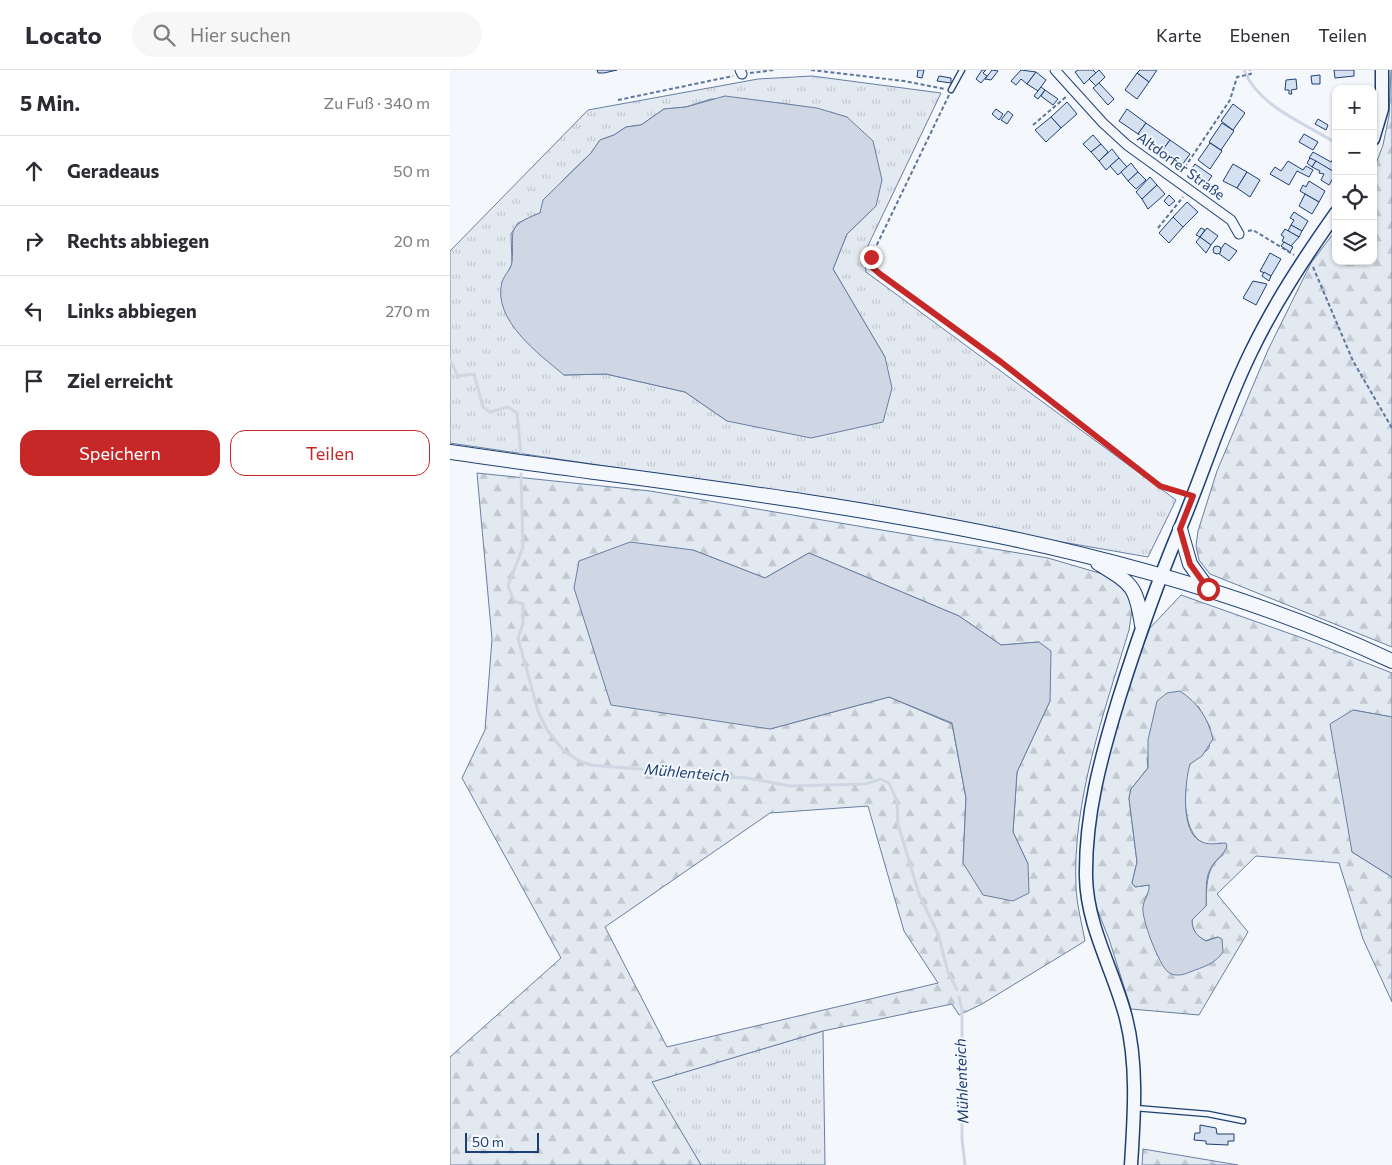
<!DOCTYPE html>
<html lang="de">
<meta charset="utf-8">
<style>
:root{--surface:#fff;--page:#f7f7f7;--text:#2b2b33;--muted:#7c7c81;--line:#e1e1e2;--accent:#c62828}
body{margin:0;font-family:Commissioner,sans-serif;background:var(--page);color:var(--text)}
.controls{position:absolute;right:15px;top:15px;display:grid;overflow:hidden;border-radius:10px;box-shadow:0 1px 4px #0004}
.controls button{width:45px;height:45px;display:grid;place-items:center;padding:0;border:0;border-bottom:1px solid var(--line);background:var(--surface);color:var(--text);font:25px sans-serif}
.scale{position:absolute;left:15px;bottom:12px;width:74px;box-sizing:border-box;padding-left:5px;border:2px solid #1d3f73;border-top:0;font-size:14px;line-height:18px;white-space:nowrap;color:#1d3f73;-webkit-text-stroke:4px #f4f7fb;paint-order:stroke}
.stop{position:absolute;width:15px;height:15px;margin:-11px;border:4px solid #c62828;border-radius:50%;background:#fff}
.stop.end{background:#c62828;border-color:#fff;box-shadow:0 1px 5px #0008}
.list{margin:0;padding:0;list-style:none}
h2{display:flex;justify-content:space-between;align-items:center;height:65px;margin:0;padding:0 20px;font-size:21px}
h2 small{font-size:16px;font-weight:400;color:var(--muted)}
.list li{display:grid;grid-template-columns:32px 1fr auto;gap:15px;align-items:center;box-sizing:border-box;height:70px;padding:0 20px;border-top:1px solid var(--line)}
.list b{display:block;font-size:19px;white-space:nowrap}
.list em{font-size:16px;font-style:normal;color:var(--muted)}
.actions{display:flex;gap:10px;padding:15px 20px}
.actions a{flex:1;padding:11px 0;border:1px solid var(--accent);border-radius:15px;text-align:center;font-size:18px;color:var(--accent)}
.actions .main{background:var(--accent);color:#fff}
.icon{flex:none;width:28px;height:28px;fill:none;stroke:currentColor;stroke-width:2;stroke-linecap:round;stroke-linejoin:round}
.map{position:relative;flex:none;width:942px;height:1095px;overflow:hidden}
header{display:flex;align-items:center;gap:30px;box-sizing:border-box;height:70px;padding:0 25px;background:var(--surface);border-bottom:1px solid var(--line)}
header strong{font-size:24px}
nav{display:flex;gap:28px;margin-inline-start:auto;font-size:18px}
.search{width:350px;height:45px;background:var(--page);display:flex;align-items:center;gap:12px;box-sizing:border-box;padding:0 18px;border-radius:28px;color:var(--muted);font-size:19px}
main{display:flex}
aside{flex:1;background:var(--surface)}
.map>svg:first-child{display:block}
.grass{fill:url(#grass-tufts);stroke:#687fa3;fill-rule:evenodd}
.forest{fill:url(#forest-firs);stroke:#687fa3;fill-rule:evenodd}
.water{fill:#cfd7e4;stroke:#687fa3}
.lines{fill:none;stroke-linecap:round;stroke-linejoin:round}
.stream{stroke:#cfd7e4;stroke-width:3}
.building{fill:#d5e0f0;stroke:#1d3f73}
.service-casing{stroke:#1d3f73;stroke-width:7}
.minor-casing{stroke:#1d3f73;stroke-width:11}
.secondary-casing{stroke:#1d3f73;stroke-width:15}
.primary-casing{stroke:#1d3f73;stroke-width:16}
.path{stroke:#5e769c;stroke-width:2;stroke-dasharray:4 2.5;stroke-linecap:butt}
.service{stroke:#f4f7fb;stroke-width:4.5}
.minor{stroke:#f4f7fb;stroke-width:9}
.secondary{stroke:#f4f7fb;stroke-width:12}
.primary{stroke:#f4f7fb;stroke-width:14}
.route{stroke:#c62828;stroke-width:6}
.labels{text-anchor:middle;stroke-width:4;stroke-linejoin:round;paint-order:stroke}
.street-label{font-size:14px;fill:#1d3f73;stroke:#f4f7fb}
.water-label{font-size:15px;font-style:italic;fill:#1d3f73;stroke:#f4f7fb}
</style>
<header>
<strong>Locato</strong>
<div class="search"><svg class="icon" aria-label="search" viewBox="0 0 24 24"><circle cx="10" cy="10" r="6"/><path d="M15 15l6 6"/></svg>Hier suchen</div>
<nav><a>Karte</a><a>Ebenen</a><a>Teilen</a></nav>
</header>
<main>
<aside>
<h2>5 Min.<small>Zu Fuß · 340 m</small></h2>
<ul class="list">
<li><svg class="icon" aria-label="ahead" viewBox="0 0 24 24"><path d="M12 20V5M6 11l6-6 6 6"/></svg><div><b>Geradeaus</b></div><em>50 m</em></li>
<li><svg class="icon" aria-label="right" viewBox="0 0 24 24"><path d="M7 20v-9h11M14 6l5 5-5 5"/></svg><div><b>Rechts abbiegen</b></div><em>20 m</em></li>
<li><svg class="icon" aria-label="left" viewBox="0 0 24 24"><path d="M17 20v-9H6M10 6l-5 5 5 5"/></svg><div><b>Links abbiegen</b></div><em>270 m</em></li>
<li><svg class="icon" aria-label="arrive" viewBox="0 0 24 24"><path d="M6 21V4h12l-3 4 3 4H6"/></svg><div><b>Ziel erreicht</b></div></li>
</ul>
<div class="actions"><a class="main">Speichern</a><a>Teilen</a></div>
</aside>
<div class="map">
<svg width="942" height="1095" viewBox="0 0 942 1095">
<defs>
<pattern id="grass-tufts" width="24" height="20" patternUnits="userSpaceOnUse" patternTransform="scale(1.25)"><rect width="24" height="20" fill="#e3e9f0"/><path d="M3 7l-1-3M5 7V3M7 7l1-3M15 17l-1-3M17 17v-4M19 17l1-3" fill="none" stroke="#c2c9d1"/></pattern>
<pattern id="forest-firs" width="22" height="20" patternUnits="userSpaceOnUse" patternTransform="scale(1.25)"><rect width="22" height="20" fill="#e3e9f0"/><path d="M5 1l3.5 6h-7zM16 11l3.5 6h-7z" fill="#c2c9d1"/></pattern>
</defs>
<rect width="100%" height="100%" fill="#f4f7fb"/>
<g class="grass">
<path d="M362,6L491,23L414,184L416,202L726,430L698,487L303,418L0,373V181L138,40L308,9ZM261,29C308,29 352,34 397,47L426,136L397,164L383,199L435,287L277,351L235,322L156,304L114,305L52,213L62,194L61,164L68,153L90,143L113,110L141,83L150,70L164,65L176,57L191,55L214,39L236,37Z"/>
<path d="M373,961L375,1095H251L201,1012Z"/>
</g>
<g class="forest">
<path d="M941,0H942V577L760,504L749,490L746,476L748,461L767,401L818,280L861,193L886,160V191H923V102L933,75L939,46Z"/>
<path d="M27,403L200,421L598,488L656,505L667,510L681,529L682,540L679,560C654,643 622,731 626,818C627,836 632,854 635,871L532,934L509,945L502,934L373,961L202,1012L251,1095H0V987L111,888L12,708L35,660L42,569ZM243,480L315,508L359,483L509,546L551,575L589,572L600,631L567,702L563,762L578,794L513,793L516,728L502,654L439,627L320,659ZM418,736L454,861L488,913L217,977L155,857L320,743Z"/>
<path d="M731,525L855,569L942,603V647L903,640L902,782L942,807V932L913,869L889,793L806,786L767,824L798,862L749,945L681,939L659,869L643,829L641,797L643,747L651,704L679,613L700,558ZM748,636L760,657L759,678C754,684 742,690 739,696C731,719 732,786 771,773L773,785C755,798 757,816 756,836L742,850C742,861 747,866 756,871L768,867L707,885L695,828L700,820L699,815L685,817L682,813L687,792L679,728L681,719L698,698L697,688Z"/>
<path d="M693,1079L788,1095H692Z"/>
</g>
<g class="water">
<path d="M275,26L367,38L397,47L423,71L432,110L426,136L397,164L383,199L435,287L442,318L433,352L361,368L277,351L235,322L156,304L114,305C89,284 42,250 52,212C54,205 61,200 62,192C65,162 53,157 90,143L93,130L141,83L150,70L164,65L176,57L191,55L214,39L236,37Z"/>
<path d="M180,472L243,480L315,508L359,483L509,546L551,575L589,572L601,581L600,631L567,702L563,762L578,794L579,823L563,831L533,825L513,793L516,728L502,653L439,627L320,659L161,635L124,518L129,491Z"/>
<path d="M730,621C748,633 758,648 763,669L752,686L740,694C735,711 730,761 750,771C759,776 767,773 776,773L777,776C774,785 767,788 762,796C754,808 757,822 756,836L742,850C742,861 747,866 756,871L768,867L772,869L773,882C765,894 753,897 740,902C733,905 725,907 718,902C709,895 691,848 693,837C694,829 700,823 699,815L685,817L682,813L687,792L679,728L681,719L698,698V670L707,631L717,623Z"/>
<path d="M903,640L942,647V807L902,782L880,654Z"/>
</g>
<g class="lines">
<g class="stream">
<path d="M794,0C808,36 854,53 886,73"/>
<path d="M0,290L8,306L24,304L33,337L40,342L58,337L67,343L71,385"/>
<path d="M71,404L73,477L58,516L64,531L73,534V554L68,568L88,641L97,660L113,680L129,691L141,695L297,708L340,716L415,714L431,709L439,713L447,731L448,754L469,824L488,864L498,902L507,920"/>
<path d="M509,927L512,940V1069L515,1095"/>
</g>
</g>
<g class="building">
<path d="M147,0H167L154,3H148Z"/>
<path d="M468,0H474L472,8L467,7Z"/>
<path d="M532,0H536L533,3L537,6L531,13L526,9Z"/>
<path d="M542,0L548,1L541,10L535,9Z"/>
<path d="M571,0L586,2L577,14L571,9L566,15L561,11Z"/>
<path d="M628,0H643L646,3L634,14L625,2Z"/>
<path d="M649,0L655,7L646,16L639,9Z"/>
<path d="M690,0H707L699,12L687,3Z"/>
<path d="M884,0H904V6L885,8Z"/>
<path d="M586,2L596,10L588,21L577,14Z"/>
<path d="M687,3L699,12L687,29L675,20Z"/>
<path d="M870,5V14H862L861,6Z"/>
<path d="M489,6L501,8V13L487,11Z"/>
<path d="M846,9L847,19L841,20L842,24H839V20H835L836,10Z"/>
<path d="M649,13L664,29L658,35L643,18Z"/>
<path d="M591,17L595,20L588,29L584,26Z"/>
<path d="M595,20L608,29L603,35L591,26Z"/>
<path d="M617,32L627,44L611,58L601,47Z"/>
<path d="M783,34L795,43L783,60L771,51Z"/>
<path d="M546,39L553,44L549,50L542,44Z"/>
<path d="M677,39L696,53L688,64L669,51Z"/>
<path d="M558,41L563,45L557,54L551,50Z"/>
<path d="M601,47L611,58L596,72L585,60Z"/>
<path d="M868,49L878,55L876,60L865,54Z"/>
<path d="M696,53L720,70L712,81L688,64Z"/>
<path d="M772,53L784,61L771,80L759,72Z"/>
<path d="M854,64L868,72L863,80L849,72Z"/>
<path d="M643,65L651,74L641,82L633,74Z"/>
<path d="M720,70L740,84L732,95L712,81Z"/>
<path d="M760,73L772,81L760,99L748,90Z"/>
<path d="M651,74L658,82L649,91L641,82Z"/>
<path d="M662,79L669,88L656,100L649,91Z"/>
<path d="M863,82L881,92L886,85V103L859,88Z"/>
<path d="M669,88L677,97L668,105L660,96Z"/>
<path d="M860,88L866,91L862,97L857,93Z"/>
<path d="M838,91L853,100L856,96L863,100L859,107L847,101L839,115L820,104L825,97L831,101Z"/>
<path d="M866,91L886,103L879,115L871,110L874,104L869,103L870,101L862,97Z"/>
<path d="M681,93L688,102L678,111L671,102Z"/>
<path d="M745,94L762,106L757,113L740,101Z"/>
<path d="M783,94L797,102L787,118L773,111Z"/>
<path d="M688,102L696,110L686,119L678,111Z"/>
<path d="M797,102L810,110L800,127L787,118Z"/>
<path d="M700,107L707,115L692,129L686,122Z"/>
<path d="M859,111L875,121L869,132L850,121L853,115L856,117Z"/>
<path d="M707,115L715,124L698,139L692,129Z"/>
<path d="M855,124L869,132L862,144L849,136Z"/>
<path d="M719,125L725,131L719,136L714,131Z"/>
<path d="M737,132L748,142L733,157L723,147Z"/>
<path d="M844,142L858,151L852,161L841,155L844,150L840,148Z"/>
<path d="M723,147L733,157L719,173L709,163Z"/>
<path d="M841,155L852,161L849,167L838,161Z"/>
<path d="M751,158L755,160L750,167L746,165Z"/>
<path d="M757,158L768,166L761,175L750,167Z"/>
<path d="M835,159L849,167L841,176L832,171L834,167L831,165Z"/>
<path d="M750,167L761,175L756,183L746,172Z"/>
<path d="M834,172L843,177L840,182L831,176Z"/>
<path d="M775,173L787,181L779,191L768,183Z"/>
<circle cx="767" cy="180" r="4"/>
<path d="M820,183L831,189L821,206L810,201Z"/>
<path d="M814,202L821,206L819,211L812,206Z"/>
<path d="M803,211L817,214L806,235L793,228Z"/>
<path d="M750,1055L766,1058L767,1064H784V1071H778V1075L756,1074V1071L744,1070L745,1063H750Z"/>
</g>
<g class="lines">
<defs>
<g id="service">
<path d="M501,20L512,0"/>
<path d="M685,1038L758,1044L793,1051"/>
</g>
<g id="minor">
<path d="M290,0L292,4"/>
<path d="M605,0L653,53L677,75L781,150L789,164"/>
</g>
<g id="secondary">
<path d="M923,69L932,39V0"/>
<path d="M681,1095C684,1047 688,995 676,948C664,901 637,857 636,807C635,745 651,687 669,628C687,571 706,516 729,461C754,401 773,339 801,282C825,232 855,187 886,143"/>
</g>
<g id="primary">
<path d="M0,382C314,428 651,454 942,591"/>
<path d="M730,459L740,494L758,519"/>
<path d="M648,493C682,514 686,515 692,555"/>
</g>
</defs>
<use href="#service" class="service-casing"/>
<use href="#minor" class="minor-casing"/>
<use href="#secondary" class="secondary-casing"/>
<use href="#primary" class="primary-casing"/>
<g class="path">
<path d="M361,0L454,11L495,19"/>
<path d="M300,3L324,0"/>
<path d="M499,25L421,187L422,197L551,291L710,415L733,423"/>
<path d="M168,30L283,6"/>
<path d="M583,55L617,26"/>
<path d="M731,103L780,30L787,7L801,4L800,0"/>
<path d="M708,158L733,127"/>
<path d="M798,161L803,160L844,185"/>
<path d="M863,197L903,291L942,358"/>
</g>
<use href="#service" class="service"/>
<use href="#minor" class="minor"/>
<use href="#secondary" class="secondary"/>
<use href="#primary" class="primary"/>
</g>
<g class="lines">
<path class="route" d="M421,187L422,197L430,204L551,292L710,416L743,426L730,459L740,494L758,519"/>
</g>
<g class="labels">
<g class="street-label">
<text transform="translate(731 96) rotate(36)" y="5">Altdorfer Straße</text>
</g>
<g class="water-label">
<text transform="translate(237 703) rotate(5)" y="5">Mühlenteich</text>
<text transform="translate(512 1011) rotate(-92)" y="5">Mühlenteich</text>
</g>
</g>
</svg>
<div class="controls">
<button>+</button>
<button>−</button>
<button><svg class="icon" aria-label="locate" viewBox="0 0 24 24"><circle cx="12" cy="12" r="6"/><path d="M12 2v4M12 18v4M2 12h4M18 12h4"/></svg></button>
<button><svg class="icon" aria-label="layers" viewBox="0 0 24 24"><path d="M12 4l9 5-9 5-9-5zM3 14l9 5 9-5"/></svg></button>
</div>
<div class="scale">50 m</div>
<div class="stop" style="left:758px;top:519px"></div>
<div class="stop end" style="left:421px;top:187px"></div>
</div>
</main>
